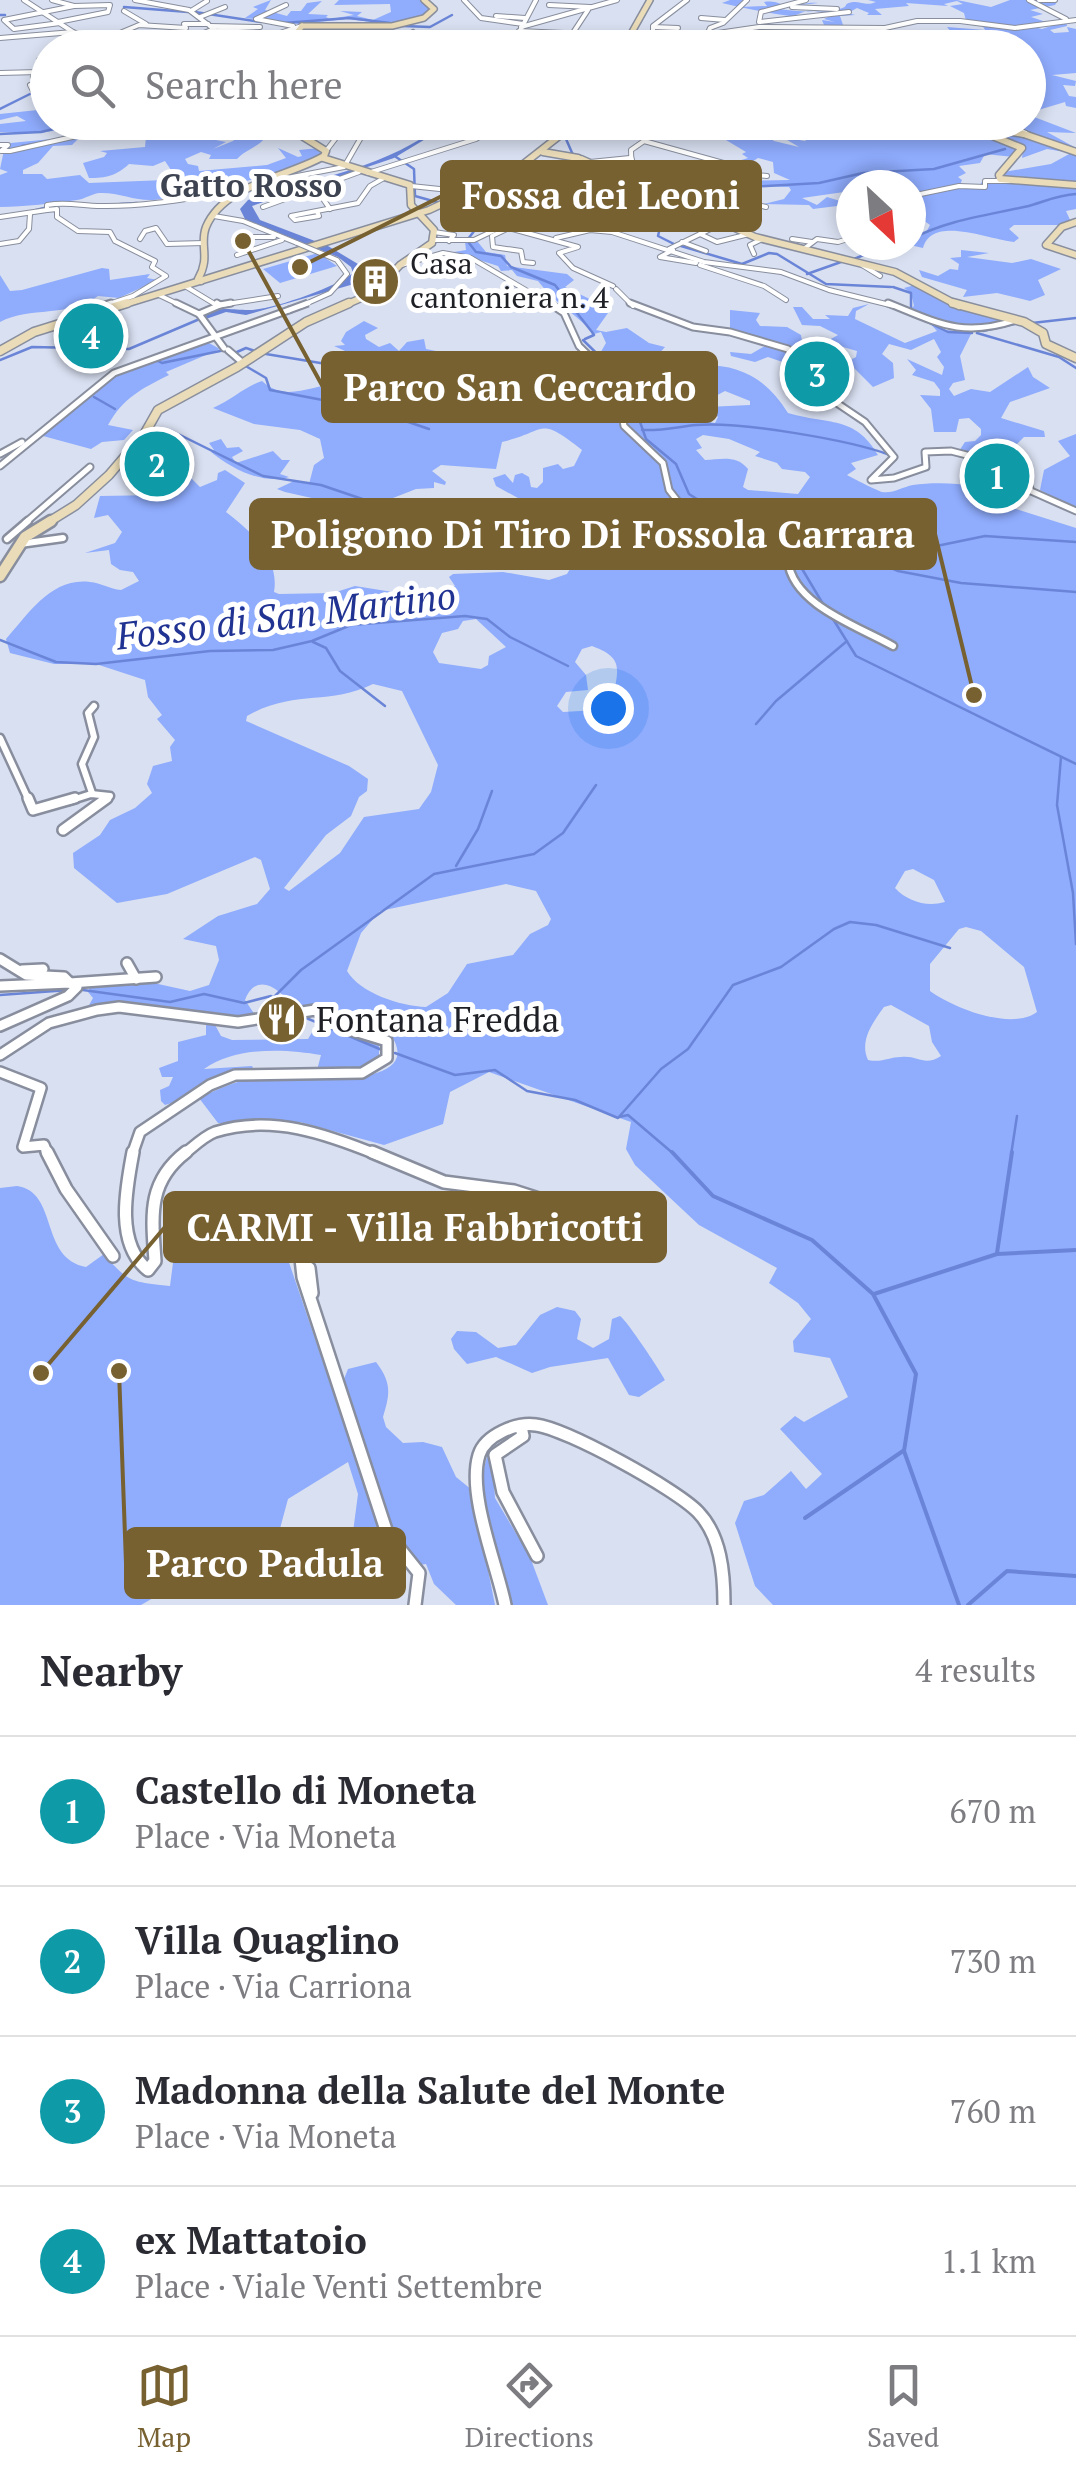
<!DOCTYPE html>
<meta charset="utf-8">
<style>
:root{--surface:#fff;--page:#f7f7f7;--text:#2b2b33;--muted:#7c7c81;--line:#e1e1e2;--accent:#786131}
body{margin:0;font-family:"PT Serif",serif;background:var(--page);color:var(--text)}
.compass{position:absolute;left:836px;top:170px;width:90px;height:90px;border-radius:50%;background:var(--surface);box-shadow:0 5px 15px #0003;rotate:154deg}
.you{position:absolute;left:608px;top:708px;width:35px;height:35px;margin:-25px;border:8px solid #fff;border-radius:50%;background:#1a73e8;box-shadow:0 0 0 15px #1a73e833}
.badge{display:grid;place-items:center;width:65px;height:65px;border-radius:50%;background:var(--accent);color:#fff;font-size:32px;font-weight:700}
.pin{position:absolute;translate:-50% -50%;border:5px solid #fff;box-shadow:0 2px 10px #0006}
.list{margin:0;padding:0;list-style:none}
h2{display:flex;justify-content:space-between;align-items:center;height:130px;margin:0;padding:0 40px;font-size:42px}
h2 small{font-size:32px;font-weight:400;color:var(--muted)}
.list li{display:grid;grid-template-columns:65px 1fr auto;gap:30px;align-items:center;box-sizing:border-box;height:150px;padding:0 40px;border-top:2px solid var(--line)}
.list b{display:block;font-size:38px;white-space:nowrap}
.list p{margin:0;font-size:32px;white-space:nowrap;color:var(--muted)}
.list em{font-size:32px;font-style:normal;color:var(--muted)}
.icon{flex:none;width:55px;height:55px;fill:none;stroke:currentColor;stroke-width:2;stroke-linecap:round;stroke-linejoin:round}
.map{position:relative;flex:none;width:1076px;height:1605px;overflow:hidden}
.search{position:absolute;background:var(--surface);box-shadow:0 5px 15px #0003;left:30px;right:30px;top:30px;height:110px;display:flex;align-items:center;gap:25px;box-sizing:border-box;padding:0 35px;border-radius:55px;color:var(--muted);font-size:38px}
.sheet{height:730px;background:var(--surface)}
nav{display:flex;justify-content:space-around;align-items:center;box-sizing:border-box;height:140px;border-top:2px solid var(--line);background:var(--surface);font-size:28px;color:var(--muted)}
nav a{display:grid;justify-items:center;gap:5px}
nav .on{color:var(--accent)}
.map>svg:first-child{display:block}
.green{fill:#8facfd;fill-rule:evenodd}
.water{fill:#6a85d7}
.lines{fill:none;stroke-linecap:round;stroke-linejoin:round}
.stream-far1{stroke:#6a85d7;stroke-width:2.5}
.stream{stroke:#6a85d7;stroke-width:4}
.street-far4-casing{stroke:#888e9d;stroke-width:6}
.street-far3-casing{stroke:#888e9d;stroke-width:9}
.street-far2-casing{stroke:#888e9d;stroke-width:11}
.street-far1-casing{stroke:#888e9d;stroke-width:14}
.street-casing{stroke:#888e9d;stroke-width:16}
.secondary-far3-casing{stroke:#888e9d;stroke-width:8}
.secondary-far2-casing{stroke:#888e9d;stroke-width:9}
.secondary-far1-casing{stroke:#888e9d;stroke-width:11}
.secondary-casing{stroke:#888e9d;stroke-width:15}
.street-far4{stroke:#fff;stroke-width:4}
.street-far3{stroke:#fff;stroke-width:5}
.street-far2{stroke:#fff;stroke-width:6}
.street-far1{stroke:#fff;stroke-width:9}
.street{stroke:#fff;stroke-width:11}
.secondary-far3{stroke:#eadcb8;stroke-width:5}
.secondary-far2{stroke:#eadcb8;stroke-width:6}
.secondary-far1{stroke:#eadcb8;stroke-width:8}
.secondary{stroke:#eadcb8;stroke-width:10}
.street-bridge-far1-casing{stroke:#888e9d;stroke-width:6;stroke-linecap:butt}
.street-bridge-casing{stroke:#888e9d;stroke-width:9;stroke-linecap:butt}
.street-bridge-far1{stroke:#fff;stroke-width:4}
.street-bridge{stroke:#fff;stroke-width:5}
.labels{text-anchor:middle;stroke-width:10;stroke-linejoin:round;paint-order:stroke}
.far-poi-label{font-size:30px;fill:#1e2026;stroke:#fff;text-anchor:start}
.far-neighbourhood-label{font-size:32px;font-weight:bold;fill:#3d4350;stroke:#fff}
.poi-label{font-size:35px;fill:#1e2026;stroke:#fff;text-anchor:start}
.water-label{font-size:38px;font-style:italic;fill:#213392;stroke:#fff}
.leader{fill:none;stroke:#786131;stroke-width:4}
.callout-dot{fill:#786131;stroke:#fff;stroke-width:4}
.callout{fill:#786131;stroke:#786131;stroke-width:4}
.callout-label{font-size:38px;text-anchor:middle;font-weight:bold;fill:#fff}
</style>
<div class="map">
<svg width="1076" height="1605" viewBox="0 0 1076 1605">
<rect width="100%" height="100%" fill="#d9e0f1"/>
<g class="green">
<path d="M271,0L265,10L287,16L291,11H301L307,3L322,1L308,14L328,15L326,17L330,19L354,15L340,11L362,12L357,16L373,20L391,12L390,4L334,5L339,0H421L431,7L426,16L390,24L347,19L299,24L245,18L258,9L253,7Z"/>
<path d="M730,0H745L740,7L767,6L764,2C779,0 777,6 793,5C803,5 808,2 818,3L776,8C790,12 825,13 839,9C851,6 841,4 853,2C863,2 867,6 876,2L868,0H957L991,7L1010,0H1058L1055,5L1030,10L1043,14L1031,17L1049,23L1038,28L1042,29L1066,21L1067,26L1050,30L1054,33L1069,32L1067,27L1076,29V73L1052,75L1076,81L1075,86L1063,85L1069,96L1076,97V108L1066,106L1065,102L1035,111L1029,108L1028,48L1009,47L1002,39L952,33L947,27L985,30L981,23L966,21L964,13L950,6L963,4L957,1L944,4L948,6L906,3L909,6L875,9L882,15H867L869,13L857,8L848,13L855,15L840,16L843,25H824L822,20L835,22L824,19L833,14C824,14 817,11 808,11C800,12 795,17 790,16C769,13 742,8 722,3Z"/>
<path d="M939,31L956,42L978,43L975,48H723L709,44L717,41L827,45L826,40L849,43L855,35L893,42L941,43L935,35L943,36Z"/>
<path d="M47,109L48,122L100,123L40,133L0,132V124L26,121L17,116L0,120V114Z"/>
<path d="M1029,115L1076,133L1047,132L1076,148V184L1058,181L1076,186V209L1066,211L1071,222L1064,225H1014L1009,229L1019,238L1014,242C987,239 932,215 923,248L910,245L911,236L925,234L930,225L923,220L911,223V185H851V191L802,198L817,205L827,197L840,201L837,206L813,209L809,205L764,204L784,199L791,190L789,187L765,186L720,195L716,191H696V188L739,184L740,181L790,180L774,173L773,162L758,158L747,165L735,162L748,158L742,154L746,152L711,131L723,130L727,124L754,123L756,129L774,141L799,147L782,137L805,141L811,136L805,125L840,130L827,123H916L931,132L932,125L938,122H1028ZM1018,147L1023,151L1022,158L1047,149L1071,153L1051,164L1004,172L1001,176L1053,180H983L980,185H960L962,180L958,177L966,173L959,166L980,163L985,154L1014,157Z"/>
<path d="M211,122L217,124L206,138L226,142L213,149L233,141L247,128L253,135L265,138C258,147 245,150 237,159H209L211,155L201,152L185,159L188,164L198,166L199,171L267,165L286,158L278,148L298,157L302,156L299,150L320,148L322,153C311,169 177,199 153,200C135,201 118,192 99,193C91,194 85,199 77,200C53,203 25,207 0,207V175L8,172L0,169L4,150L11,143L102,134L79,138L72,145L53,146L38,163L23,170V174H42L47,179L80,175L89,183L166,180L173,173L165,161L153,166L129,164C116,176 106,178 89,178L83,163L104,157L107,153L100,151L145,147L147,127L170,123Z"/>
<path d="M477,241L486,252L505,255L507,266L567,274L574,280L565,287L602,305L608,313L596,330L606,332L627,328L649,343L665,347L656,357L660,371L689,388L670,401L677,417L715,423L718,417L707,407L750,405V401L725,391L710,399L700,397L703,392L696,375L685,366C732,361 763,373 788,413C828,425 855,415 878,455L851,463L856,469L847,475C852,478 878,491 882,492C893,494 902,487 913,485C940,481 982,483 1006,497L1007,505L1016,509L1076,528V1605H773L755,1586L735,1523L744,1501L764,1495L791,1471L806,1489L822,1474L780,1429L795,1416L804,1422L848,1397L830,1358L794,1352L793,1341L811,1319L798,1303L769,1283L777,1268L699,1225L635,1165L626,1149L631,1122L489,1072L450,1092L443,1124L384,1145L300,1122L218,1123L199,1098C219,1089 236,1080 258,1078C282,1076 437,1095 388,1031L349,1024L312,1005L292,1006C280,988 256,971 245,1000L255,1015C198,1021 144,999 88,1007L93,998L88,992L90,987L149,982L190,991L209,985L219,960L216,946L183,939L218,916L257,904L270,889L261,860L255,857L167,894L117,903L74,868L73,853L100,835L110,820L135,808L152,793L147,784L153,766L172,761L170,747L175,740L157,719L162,715L148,697L145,680L96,664H54L10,653L6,639C29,613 52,577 90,582C101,583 110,589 121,590L139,581L133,572L120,570L111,564L109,550L85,553L115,543L122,532L108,515L94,518L100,496L160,495L177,490L179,484L191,478L200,487L217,480L218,473L225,470L245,483L226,512C250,530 280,558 274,592L279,594L333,593L355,586L430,598L455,586L449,577L453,574L503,572L549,580L567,574L574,562L567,550L544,532L563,507L518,498L496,486L493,478L505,474L513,483L515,475L522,473L529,477L531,487L537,488L543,482V468L558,464L563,469L574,466L582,450C537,415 549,431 502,442L496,469L441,465L432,471L446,482L445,485L434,482V488L416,489L388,500L402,513H418L439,501L465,508L480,521L507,514L514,520L505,541L500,535L440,536L392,516L285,492L277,489L294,481L309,484L314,465L324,458L320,439L300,430L254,424L213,408C232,400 244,387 262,381C285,403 311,385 337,384C370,383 398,396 431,383L394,374L404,372L408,364L447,379L449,371L473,357C499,376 527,357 554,357C569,356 580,365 595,362L606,343L601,332L594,334C579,316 554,303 538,281L517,276L512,270L501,271L498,266L454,252L466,250L465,242ZM703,435L729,439L760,452L755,456L777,463L782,469L805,472L810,477L798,494L748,490L743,487L748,469C737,455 722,459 705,460L696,450L702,448L696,439ZM476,619L506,647L489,656L488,665L481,669L439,663L433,652L442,633L458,629L463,621ZM592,646C628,659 615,672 614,701L597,710L563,712L557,706L566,692L588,690L586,675L575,662L582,649ZM373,684L402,691L438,765L431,792L419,809L364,817L340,853L289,891L284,888L326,835L351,816L359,797L367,791L368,779L349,766L246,721L247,716C294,689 328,706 373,684ZM913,869L934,880L945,902C927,907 908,902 895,888L905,871ZM506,884L536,891L551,919L548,925L530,934L513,955L467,964L448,993L426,1007C400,1006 360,993 347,971L361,933L380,911ZM966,927L981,931L1024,967L1037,1012C1012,1031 953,1008 930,991V964L959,929ZM891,1005L929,1026L932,1042L941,1056C924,1067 918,1055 901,1057C889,1057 882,1063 868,1060C859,1041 873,1022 884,1007Z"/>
<path d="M961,250L989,253L967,257L1012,263L1031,259L1061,269L1038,280L1045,295L1030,301L997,293L963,297L967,290L922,277L919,270L938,276L950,269L958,270L959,264L950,258L961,257Z"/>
<path d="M318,253L337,266L280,283L263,269Z"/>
<path d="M102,268L109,269L110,280L150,274L147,278L158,280L119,298L98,296C68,318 30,306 0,322V275L10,291L22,290Z"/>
<path d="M915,285L930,295L1004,320C969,335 940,322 909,310L914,306L911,293L904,288Z"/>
<path d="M869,304L856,311L855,319L905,343L937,331L928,321L944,330L972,332L960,356L965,380L953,383L949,389L954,396L971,389L990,392L1028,367L1033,377L1050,388L1010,402L1001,418L1044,431L1045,437H1024L1013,448L1015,454L1006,463L959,451L965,442L975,441L981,435V429L969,418L959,419L956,432H934L931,409L920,395L940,396V390L934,382L912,375L916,370L907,359L942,375L944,367L937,357L941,352L934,339L911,350L889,344L882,354L893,363L894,378L873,387L853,367L828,378L831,370L856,357L857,351L843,347L825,357H813L810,355L825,352L829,340L838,335L820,326L802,325L793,307H802L813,319H830L825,315L848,316L853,308Z"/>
<path d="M730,310L760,313L756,320L760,326L787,327L801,335L803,347L793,360L794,366L768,357L755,362L731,356L730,352L751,354L765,346L730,332Z"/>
<path d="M364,321L378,328L365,335L366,339L379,347L390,343L399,351L407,342L424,339L426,349L446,353L413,360L394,355L380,365L391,374L343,378L336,368L343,367L330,361L345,351L334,346L345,345L341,341L346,332Z"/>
<path d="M207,342L220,349L166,372L169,375C141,389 123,398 108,425L133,430L124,440L102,442L91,449L43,436L112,376Z"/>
<path d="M1076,434V509L1040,490L1044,470L1070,456L1058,441Z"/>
<path d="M221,439L227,448L239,447L243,451L232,457L236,463L273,451L282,460H290L280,474L289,477C263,485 232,469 211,452L214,450L209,443Z"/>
<path d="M320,1019L337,1032L379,1043V1060C360,1073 339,1070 317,1070L321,1055C286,1049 237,1046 204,1069L252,1066L254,1070C219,1071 197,1097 165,1105L161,1101L160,1090L169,1086L173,1077H162L159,1068L178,1061V1042L206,1035V1023H214L221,1036L232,1040L308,1039Z"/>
<path d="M17,1186C59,1192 39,1258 86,1267L104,1254C128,1283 133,1282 170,1286L179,1216L210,1207L243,1213L281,1239L353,1450L363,1443L344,1379L348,1369L376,1362C392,1383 390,1394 383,1417L386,1427L403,1443L423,1442L442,1447L456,1477L472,1490L495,1605H456L434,1584L426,1564L383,1571L357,1551L352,1540L358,1494L348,1462L288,1499L265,1584L241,1593L234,1551L141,1605H0V1188Z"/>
<path d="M557,1307L575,1311L581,1319L577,1339L593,1348L609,1339L612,1319L620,1316C626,1319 663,1375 665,1380L639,1397L629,1395L608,1358L550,1367L532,1373L496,1357L467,1364L454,1349L451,1339L457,1331L476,1332L498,1348L516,1345L540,1315Z"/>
<path d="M489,1452H492L495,1498L530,1557L548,1605H512C502,1564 471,1491 489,1452Z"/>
</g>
<path class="water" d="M443,123H452L394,158L252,206L260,220L328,246L358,264L354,284L246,315L226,312L206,319L204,314C222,306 230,310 249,310C272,310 336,287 353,273L351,267L338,257L245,219L240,209L248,200C314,178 388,168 443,123Z"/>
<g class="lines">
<g class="stream-far1">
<path d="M124,7L188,12"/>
<path d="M195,12L261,22"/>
<path d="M0,15H5"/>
<path d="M284,23L349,18L390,23"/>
<path d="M403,26L430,27L452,15"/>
<path d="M146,40H179"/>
<path d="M339,44L374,28"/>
<path d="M0,109L30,94"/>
<path d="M448,128L479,134"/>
<path d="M0,134L41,132L82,122"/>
<path d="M487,136L557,134"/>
<path d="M77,138L95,136"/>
<path d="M566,139L573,155"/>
<path d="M22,146L39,143"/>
<path d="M396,157L414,169L415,196L440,203"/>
<path d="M577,161L597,169"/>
<path d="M611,176L626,188L610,193L573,191L568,195L623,208"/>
<path d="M667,182L713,189L819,183L863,173L934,169L1005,149"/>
<path d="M260,185L282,188"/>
<path d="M120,204L137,203"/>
<path d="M448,205L479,214L478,226L468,239"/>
<path d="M650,206L663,215L658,236L674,244"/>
<path d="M628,207L644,205"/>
<path d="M36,210L44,208"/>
<path d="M911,239C948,220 983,216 1024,207C1042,203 1056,195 1076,194"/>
<path d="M469,243L476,252L501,256L511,267L555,285L592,332L594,335L585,339"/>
<path d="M681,246L742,264L769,253L777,254L826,284L891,287"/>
<path d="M854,259L888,245"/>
<path d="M807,274L841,262"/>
<path d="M893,287L911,293V310"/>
<path d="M913,315L948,332L972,333"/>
<path d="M1032,323L1076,318"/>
<path d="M983,331L1019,323"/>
<path d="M977,333L1059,357L1076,368"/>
<path d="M583,340L626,382L646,439L676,464L689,494L711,508L752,521L776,535L792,552L823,604"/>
<path d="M237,352L246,348L255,351"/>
<path d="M266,354L417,379"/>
<path d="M0,360L32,347L129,349L202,318"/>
<path d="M156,360L162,363L225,350"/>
<path d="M244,365L266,378L270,390L370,409L429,429"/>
<path d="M628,385L666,388"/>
<path d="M94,397L115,409"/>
<path d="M170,430L263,476L321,485L389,508L450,515L481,527"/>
<path d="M642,430C662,431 677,427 696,425C738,421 850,440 890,455"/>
<path d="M840,550L855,544L922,549L985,536L1076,542"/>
<path d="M795,557L854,551L898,571L961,583L1076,592"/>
<path d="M833,619L856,656L1076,764"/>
<path d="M0,640L56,662L96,664L210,651L273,650L312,641L351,625L465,616L487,619L510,637L568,666"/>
<path d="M313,642L326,648L340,671L385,706"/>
<path d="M756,724L776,701L847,641"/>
<path d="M1061,757L1057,805L1073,893L1076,944"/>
<path d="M456,866L478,829L492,791"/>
<path d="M83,990L170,1002L204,994L244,1003L271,996L290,1008"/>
<path d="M0,995L69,990"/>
<path d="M274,997L301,970L434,874L534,854L563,833L596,785"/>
<path d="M304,1017L382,1050"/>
<path d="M395,1053L455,1075L495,1070L527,1091L575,1100L618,1118L661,1069L688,1049L733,985L781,967L834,929L850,922L876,925L950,948"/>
<path d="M619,1117L628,1115L675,1155"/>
<path d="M1011,1155L1017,1116"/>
</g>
<g class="stream">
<path d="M672,1152L713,1196L812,1240L873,1294L916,1374L904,1451L959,1605"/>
<path d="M997,1253L1012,1152"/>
<path d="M874,1294L997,1254L1076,1250"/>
<path d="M805,1518L903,1451"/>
<path d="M968,1605L1007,1571L1076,1576"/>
</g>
<defs>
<g id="street-far4">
<path d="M24,0L73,32L114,48"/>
<path d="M52,0L74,6L110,5L108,12L58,22"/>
<path d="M135,0L189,10L214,29L164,48"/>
<path d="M464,0L481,18L523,24"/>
<path d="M1029,0L1066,19"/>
<path d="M1039,0H1055"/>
<path d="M286,5L256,19L293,26"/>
<path d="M549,5L590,7"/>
<path d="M792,7L837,9"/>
<path d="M124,11L146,24"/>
<path d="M191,11L207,1"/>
<path d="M496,16L525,18"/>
<path d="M200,17L225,7"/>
<path d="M701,18L725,20"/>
<path d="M759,22L761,12L806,0"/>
<path d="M760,22L849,12"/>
<path d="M60,23L14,29L4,20L74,6"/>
<path d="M210,26L260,27L214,29"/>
<path d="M521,27L617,0"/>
<path d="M653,27L678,28"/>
<path d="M519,31L699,39"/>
<path d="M653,36V26L687,0"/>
<path d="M706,37L710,28L723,23L747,0"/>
<path d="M0,38L73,32"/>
<path d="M108,38L139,25L186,28L184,24H208"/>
<path d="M115,38L160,35"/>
<path d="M204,39L279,33"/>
<path d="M514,41L541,43"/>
<path d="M211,48L242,45L302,26"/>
<path d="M392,48L413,32"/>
<path d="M511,48L536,0"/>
<path d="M563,48L588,10"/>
<path d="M683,48L718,33L759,27L885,28L917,21H960L1015,28L1076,20"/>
<path d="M39,60L48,59"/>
<path d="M48,68L33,77L48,82"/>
<path d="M0,73L39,72"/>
<path d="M33,91L30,85L42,82"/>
<path d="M602,122L633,134"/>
<path d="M1007,125L1026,133"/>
<path d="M307,127L310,122"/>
<path d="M636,135L674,130L679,122"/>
<path d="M644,141L727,164L714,175"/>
<path d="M644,141L631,150C630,171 643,177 661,182"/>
<path d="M0,145H8L1,151H10L139,122"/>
<path d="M326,151L348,122"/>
<path d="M590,162L630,158"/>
<path d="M368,173L476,139L505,122"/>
<path d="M745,174L767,176"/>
<path d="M594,179L613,173"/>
<path d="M266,182L344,167L367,127L425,125"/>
<path d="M411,186L497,195"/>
<path d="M315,187L330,209"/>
<path d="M499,196L521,200L586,229"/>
<path d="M911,196L959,186L985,187V181H1009"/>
<path d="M640,198L633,194L648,190"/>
<path d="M656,199L651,192L667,180L663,173L738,178L750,172"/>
<path d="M715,200L733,207"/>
<path d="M621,206L637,213"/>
<path d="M263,207L359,172"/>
<path d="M851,209L845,210L851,215"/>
<path d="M317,211L319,216L295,220L291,216L358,203L370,186L384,178"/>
<path d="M667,214L687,207"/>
<path d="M214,216L243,221L297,243"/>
<path d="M0,217L47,210"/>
<path d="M569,217L613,222L609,227L617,228"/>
<path d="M711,218L736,210L733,207L741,201L766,207"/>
<path d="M616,229L657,198"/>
<path d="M434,232L454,235L449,241"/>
<path d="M700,234L717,242L749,234"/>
<path d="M250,237H274"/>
<path d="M556,238L590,230L612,232L704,262L781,272L829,290L894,306"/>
<path d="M140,239L145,231L156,228L167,244L204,243"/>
<path d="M792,239L812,242"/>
<path d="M433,240H474L495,230"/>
<path d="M682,242L706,251"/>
<path d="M0,244L19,241L29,229L30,214"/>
<path d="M805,248L817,239L838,242L851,238"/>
<path d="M669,249L723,223"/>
<path d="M673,250L660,257L696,263"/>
<path d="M754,254L750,245L762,239"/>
<path d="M237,255L282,240"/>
<path d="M533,263L523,262L521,251L493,247L492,236L509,228L578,247L559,253L573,268L613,286"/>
<path d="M401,265L443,253L471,258L553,306"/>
<path d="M700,265L764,286L786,300"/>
<path d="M862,265L880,276"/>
<path d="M185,286L218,306"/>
<path d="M616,289L633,306"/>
<path d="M159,295L182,306"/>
<path d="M220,305L278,296"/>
<path d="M103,306L133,296L166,276L152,267L155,261L115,241L110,232L78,231L57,217V209L47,210V205C67,201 81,206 101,206C150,207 200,196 248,189"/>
</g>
<g id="street-far3">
<path d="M176,303L199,314L224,348"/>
<path d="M549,303L564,313L579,346L616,382L624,426L663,463L669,490L680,504L730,523"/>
<path d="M630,303L693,327L730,332L788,349L800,367L820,375L825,395L865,422L894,457L871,480L894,478L926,467L925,452L951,451L1021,469L1031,491L1076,511"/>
<path d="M888,303C938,323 962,338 1016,320"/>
<path d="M220,305L231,303"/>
<path d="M102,312L96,308L111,303"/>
<path d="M199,314L220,305L217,303"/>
<path d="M228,350L243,363"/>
<path d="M0,454L22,442"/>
<path d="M0,466L114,373L289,310"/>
<path d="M25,523L90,467"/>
</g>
<g id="street-far2">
<path d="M724,521L758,534L788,561C793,605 858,626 893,646"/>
<path d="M7,539L28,521"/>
<path d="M20,544L63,538"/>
<path d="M0,738L29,801"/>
<path d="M92,793L82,764L94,737L88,713L94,706"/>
<path d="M69,801L91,794L110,796L103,801"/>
</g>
<g id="street-far1">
<path d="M28,798L33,810L75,798"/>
<path d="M63,830L107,798"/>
<path d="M0,959L26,975L64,977L70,983L156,977"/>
<path d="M127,963L136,979"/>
<path d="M22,970L43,969"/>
<path d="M0,986L70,983L77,987L68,996L0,1026"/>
<path d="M0,1055L49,1023L97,1010L119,1007L238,1022L315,1010L341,1027L387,1041V1058L362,1073L235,1075L210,1085L140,1132L132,1155"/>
<path d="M0,1072L41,1088L23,1147L44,1145L48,1155"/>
<path d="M183,1155C193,1147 204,1136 215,1132C271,1114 326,1134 378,1155"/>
</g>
<g id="street">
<path d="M47,1152L66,1189L113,1256"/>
<path d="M133,1152C126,1189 115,1244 148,1270L155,1261C152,1216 147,1182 186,1152"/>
<path d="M372,1152L444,1182L514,1191L564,1207L565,1215L558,1220L505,1213L429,1222L379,1205H357L322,1216L299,1240L303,1277L387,1533L419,1573L415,1605"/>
<path d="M309,1268L312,1293"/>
<path d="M521,1427L523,1436L495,1455L503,1492L537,1556"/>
<path d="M505,1605C497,1565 467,1494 479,1455C485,1435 517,1422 536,1425C567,1429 676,1489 698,1512C721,1536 724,1573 724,1605"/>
</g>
<g id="secondary-far3">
<path d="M302,26H392L424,18L434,9L424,0"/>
<path d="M285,48L302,26"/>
<path d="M623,48L650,0"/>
<path d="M265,122L304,135"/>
<path d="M928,122L933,132L990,135"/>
<path d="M971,126L1028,135"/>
<path d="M560,135L577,122"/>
</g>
<g id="secondary-far2">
<path d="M944,133L990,135L1022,148L999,175L1000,179L1076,185"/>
<path d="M1021,133L1076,152"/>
<path d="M543,152L578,158"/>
<path d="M323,158L410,185L411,205L434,230L432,243L400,265L375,292L343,306"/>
<path d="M581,159L755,237L895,272L959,306"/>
<path d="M1076,222L1062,227L1046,245L1076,255"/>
<path d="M201,281L198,279C211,257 199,245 206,227C224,184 288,177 324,156L326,151L297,133"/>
<path d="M119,306L429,210L517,169L563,133"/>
</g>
<g id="secondary-far1">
<path d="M953,303L1024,322L1043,333L1046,344L1076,358"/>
<path d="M0,351L34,332L127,303"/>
<path d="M47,523L76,505L109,475L145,433L158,410L237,367L306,322L349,303"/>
</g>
<path id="secondary" d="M0,576L25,537L51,521"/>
</defs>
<use href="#street-far4" class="street-far4-casing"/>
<use href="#street-far3" class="street-far3-casing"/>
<use href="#street-far2" class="street-far2-casing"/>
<use href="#street-far1" class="street-far1-casing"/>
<use href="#street" class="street-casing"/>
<use href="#secondary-far3" class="secondary-far3-casing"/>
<use href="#secondary-far2" class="secondary-far2-casing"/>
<use href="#secondary-far1" class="secondary-far1-casing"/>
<use href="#secondary" class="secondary-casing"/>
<use href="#street-far4" class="street-far4"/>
<use href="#street-far3" class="street-far3"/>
<use href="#street-far2" class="street-far2"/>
<use href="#street-far1" class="street-far1"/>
<use href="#street" class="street"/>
<use href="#secondary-far3" class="secondary-far3"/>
<use href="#secondary-far2" class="secondary-far2"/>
<use href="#secondary-far1" class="secondary-far1"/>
<use href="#secondary" class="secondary"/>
<defs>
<path id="street-bridge-far1" d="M297,243L337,260L347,274L330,293L301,306"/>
<path id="street-bridge" d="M289,310L308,303"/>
</defs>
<use href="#street-bridge-far1" class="street-bridge-far1-casing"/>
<use href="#street-bridge" class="street-bridge-casing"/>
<use href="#street-bridge-far1" class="street-bridge-far1"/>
<use href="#street-bridge" class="street-bridge"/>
</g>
<defs>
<symbol id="building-disc" viewBox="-11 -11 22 22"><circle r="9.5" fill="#786131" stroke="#fff"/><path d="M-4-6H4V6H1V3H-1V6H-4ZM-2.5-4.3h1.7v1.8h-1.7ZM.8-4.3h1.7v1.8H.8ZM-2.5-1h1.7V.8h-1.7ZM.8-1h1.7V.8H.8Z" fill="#fff"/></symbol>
<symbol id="restaurant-disc" viewBox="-11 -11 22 22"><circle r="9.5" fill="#786131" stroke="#fff"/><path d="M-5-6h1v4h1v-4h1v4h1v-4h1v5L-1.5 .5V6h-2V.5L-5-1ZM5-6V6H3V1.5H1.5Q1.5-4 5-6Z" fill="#fff"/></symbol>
</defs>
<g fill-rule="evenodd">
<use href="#building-disc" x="348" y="254" width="55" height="55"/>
<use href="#restaurant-disc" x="254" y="992" width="55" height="55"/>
</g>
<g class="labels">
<g class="far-poi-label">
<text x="410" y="274">Casa<tspan x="410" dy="34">cantoniera n. 4</tspan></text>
</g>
<g class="far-neighbourhood-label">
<text x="251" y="197">Gatto Rosso</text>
</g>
<g class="poi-label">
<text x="316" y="1032">Fontana Fredda</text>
</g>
<g class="water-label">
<text transform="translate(286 616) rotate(-7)" y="13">Fosso di San Martino</text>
</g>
</g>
<path class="leader" d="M300 267L442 196M243 241L323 387M974 695L935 534M41 1373L165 1227M119 1371L126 1563"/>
<g class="callout-dot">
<circle cx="300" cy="267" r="10"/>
<circle cx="243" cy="241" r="10"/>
<circle cx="974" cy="695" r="10"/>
<circle cx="41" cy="1373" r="10"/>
<circle cx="119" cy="1371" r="10"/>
</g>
<g class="callout">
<rect x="442" y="162" width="318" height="68" rx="10"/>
<rect x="323" y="353" width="393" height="68" rx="10"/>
<rect x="251" y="500" width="684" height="68" rx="10"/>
<rect x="165" y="1193" width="500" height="68" rx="10"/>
<rect x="126" y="1529" width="278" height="68" rx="10"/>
</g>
<g class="callout-label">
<text x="601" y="209">Fossa dei Leoni</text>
<text x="520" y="401">Parco San Ceccardo</text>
<text x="593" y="548">Poligono Di Tiro Di Fossola Carrara</text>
<text x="415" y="1241">CARMI - Villa Fabbricotti</text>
<text x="265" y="1577">Parco Padula</text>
</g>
</svg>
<svg class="compass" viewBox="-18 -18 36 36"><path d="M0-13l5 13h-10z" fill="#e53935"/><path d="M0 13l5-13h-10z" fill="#7c7c81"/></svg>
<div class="you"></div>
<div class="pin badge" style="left:997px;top:476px;background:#0f9aa8">1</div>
<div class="pin badge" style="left:157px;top:464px;background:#0f9aa8">2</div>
<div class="pin badge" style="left:817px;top:374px;background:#0f9aa8">3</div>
<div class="pin badge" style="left:91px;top:336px;background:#0f9aa8">4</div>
<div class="search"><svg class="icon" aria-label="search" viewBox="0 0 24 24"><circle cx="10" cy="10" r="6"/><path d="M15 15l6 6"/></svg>Search here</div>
</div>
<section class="sheet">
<h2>Nearby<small>4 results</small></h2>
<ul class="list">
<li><span class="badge" style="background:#0f9aa8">1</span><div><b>Castello di Moneta</b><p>Place · Via Moneta</p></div><em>670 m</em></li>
<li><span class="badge" style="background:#0f9aa8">2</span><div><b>Villa Quaglino</b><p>Place · Via Carriona</p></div><em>730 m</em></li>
<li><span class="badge" style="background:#0f9aa8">3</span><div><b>Madonna della Salute del Monte</b><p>Place · Via Moneta</p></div><em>760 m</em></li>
<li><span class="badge" style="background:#0f9aa8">4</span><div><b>ex Mattatoio</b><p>Place · Viale Venti Settembre</p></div><em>1.1 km</em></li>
</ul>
</section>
<nav>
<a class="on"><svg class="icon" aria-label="map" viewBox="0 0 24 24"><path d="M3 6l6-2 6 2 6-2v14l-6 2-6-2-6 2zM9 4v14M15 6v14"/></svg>Map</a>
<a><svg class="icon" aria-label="directions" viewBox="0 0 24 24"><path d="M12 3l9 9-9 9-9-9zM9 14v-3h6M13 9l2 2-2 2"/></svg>Directions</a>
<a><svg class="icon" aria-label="saved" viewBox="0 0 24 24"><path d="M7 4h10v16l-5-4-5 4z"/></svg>Saved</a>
</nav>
